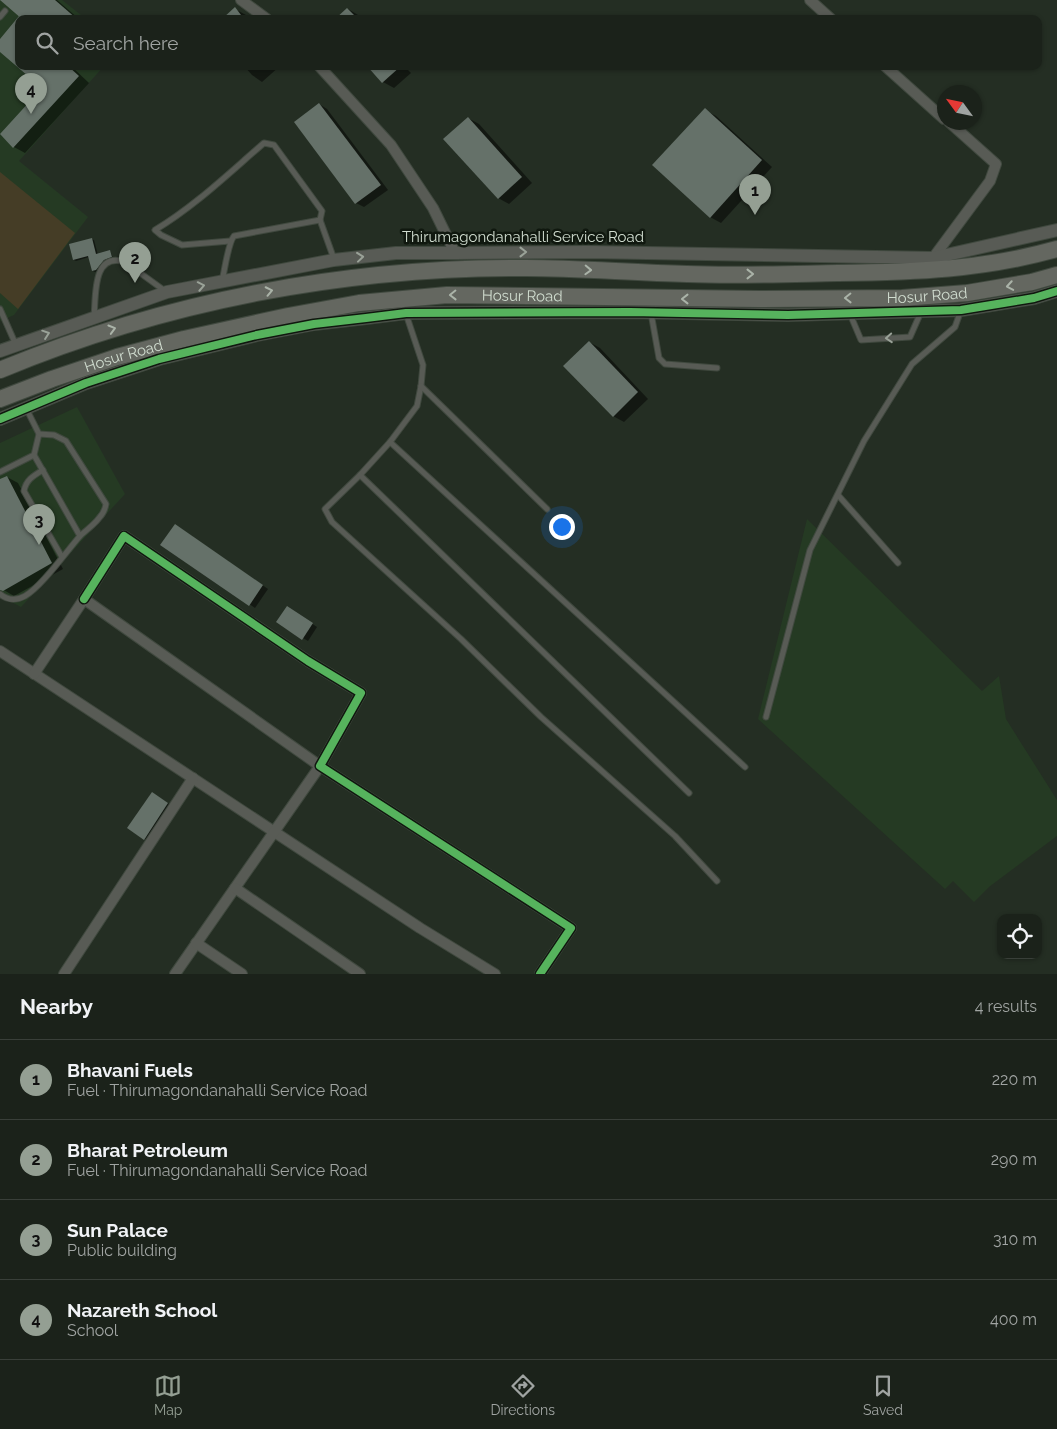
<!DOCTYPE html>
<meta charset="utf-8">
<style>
:root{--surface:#1b221a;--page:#242a23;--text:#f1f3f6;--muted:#a0a4a2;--line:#393f39;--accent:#949f93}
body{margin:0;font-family:Raleway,sans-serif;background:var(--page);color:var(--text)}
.controls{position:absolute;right:15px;bottom:15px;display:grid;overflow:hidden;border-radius:10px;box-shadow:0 1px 4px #0004}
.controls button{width:45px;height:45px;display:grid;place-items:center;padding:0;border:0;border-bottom:1px solid var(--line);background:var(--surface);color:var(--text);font:25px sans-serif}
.compass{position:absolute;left:937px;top:85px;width:45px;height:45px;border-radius:50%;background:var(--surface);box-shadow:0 1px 4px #0004;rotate:303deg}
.you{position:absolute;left:561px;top:526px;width:18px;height:18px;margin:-12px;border:4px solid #fff;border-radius:50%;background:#1a73e8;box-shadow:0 0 0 8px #1a73e833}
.badge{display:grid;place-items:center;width:32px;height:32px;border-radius:50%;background:var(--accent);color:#111;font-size:16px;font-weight:700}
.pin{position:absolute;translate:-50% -41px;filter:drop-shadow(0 1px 2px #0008)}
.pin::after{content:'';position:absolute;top:26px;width:18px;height:15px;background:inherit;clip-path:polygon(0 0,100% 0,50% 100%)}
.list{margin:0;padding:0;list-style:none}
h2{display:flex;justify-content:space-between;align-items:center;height:65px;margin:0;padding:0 20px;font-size:21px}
h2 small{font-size:16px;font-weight:400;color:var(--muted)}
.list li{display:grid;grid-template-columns:32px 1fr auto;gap:15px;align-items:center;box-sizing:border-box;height:80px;padding:0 20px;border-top:1px solid var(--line)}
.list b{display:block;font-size:19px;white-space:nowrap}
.list p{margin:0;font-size:16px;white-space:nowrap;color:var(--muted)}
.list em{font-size:16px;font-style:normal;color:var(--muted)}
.icon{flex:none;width:28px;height:28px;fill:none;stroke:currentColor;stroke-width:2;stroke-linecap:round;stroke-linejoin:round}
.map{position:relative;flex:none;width:1057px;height:974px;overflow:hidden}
.search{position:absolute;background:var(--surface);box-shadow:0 1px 4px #0004;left:15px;right:15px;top:15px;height:55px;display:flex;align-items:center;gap:12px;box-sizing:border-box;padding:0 18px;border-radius:10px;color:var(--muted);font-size:19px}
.sheet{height:385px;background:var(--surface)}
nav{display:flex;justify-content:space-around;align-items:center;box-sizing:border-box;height:70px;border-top:1px solid var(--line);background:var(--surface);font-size:14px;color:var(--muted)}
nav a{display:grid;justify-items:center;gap:2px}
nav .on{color:var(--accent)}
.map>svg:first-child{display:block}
.built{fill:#253a23}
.green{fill:#453d26}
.shadow{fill:#0007}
.building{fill:#657169}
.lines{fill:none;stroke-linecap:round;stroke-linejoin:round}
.service-casing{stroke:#40493f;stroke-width:7}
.minor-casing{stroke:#40493f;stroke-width:12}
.tertiary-casing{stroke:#40493f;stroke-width:14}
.trunk-casing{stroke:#40493f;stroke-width:18}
.service{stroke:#585b55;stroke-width:5}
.minor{stroke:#585b55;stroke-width:10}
.tertiary{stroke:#585b55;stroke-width:12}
.trunk{stroke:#646760;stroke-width:16}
.cycleway-casing{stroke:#10180f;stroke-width:11}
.cycleway{stroke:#56b35d;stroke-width:8}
.oneway{stroke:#9aa298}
.oneway2{stroke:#aab3a8}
.labels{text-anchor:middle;stroke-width:5;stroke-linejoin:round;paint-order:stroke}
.street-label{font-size:15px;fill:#d0dccf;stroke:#10180f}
</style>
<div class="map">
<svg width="1057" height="974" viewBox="0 0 1057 974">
<rect width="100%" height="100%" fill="#242e23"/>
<g class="built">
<path d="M0,0H62L86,19H19V66H104L19,161L88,217L14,315L1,321L0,320Z"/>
<path d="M77,407L125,494L21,607L0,596V443Z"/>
<path d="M807,519L982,691L999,676L1006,719L1057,800V836L989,887L974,902L953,881L945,889L758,719Z"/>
</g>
<path class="green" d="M0,172L75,233L18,309L0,293Z"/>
<g class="shadow">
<path d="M2,0H57L79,19H19V66H71L89,83L25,153L14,147L1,135L44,88L0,51V41L21,16Z"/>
<path d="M235,9L246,15L249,19H223Z"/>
<path d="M348,9L358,15L361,19H337Z"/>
<path d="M244,66H280L262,82L252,75Z"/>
<path d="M369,66H404L411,73L394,88L383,82Z"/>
<path d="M319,104L327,109L388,190L364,207L356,203Z"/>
<path d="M705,110L716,116L772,167L721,223L710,217Z"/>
<path d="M468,118L479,124L532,183L509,204L498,198Z"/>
<path d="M91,239L94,240L98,255L110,251L113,258L106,261L98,271L95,272L93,271L89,257L76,261L74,260L70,245Z"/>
<path d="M589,342L600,348L648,399L624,422L613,416Z"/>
<path d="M7,477L18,483L63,569L14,596L2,589L0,586V481Z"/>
<path d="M180,528L268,589L255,608L162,544Z"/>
<path d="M292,610L317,627L308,641L303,638Z"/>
<path d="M160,798L175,808L152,843L145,839Z"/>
</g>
<g class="building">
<path d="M0,0H55L77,19H22Z"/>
<path d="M235,7L244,19H222Z"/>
<path d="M347,8L358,19H335Z"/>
<path d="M19,16V66H68L79,76L13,148L0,134L42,88L0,52V39Z"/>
<path d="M367,66H401L382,83Z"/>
<path d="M319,103L381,185L355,204L294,122Z"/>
<path d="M705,108L762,160L710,218L652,165Z"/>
<path d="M468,117L522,177L498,199L443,139Z"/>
<path d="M92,238L96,254L110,250L112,257L104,260L96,270L92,271L88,256L73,260L69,244Z"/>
<path d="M589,341L638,392L613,417L563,366Z"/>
<path d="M7,476L52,563L3,591L0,590V479Z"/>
<path d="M175,524L263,585L249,606L160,545Z"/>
<path d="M287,606L313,623L302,640L276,622Z"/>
<path d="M152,792L168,803L144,840L127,828Z"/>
</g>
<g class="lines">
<defs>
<g id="service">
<path d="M0,17L5,11"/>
<path d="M230,241L182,245L161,235L155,230C195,206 229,173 264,143L274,145L322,211L320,220L334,259"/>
<path d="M222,281C225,269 228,243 234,236L320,220"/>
<path d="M0,309L16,345"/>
<path d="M651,313L659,358L665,364L717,368"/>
<path d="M406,314L423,365L421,386L417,406L390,442L360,475L325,509L332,522L461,639L541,717L675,836L717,881"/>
<path d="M850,314L861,340L910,337L921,312"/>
<path d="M94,317C96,297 92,251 125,262L165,291"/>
<path d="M421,386L547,509"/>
<path d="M26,408L39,434L34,455L80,536"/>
<path d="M390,442L745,767"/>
<path d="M43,470C33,476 26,480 24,491L62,557"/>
<path d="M0,472L34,455"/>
<path d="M360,475L689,793"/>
<path d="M838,495L898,563"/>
<path d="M0,594C7,600 16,601 25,596C41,587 66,552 80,536C86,530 94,525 99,518C103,514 105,510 106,504L66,441L54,435L39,434"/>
<path d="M766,717L810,550L864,441L912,364L955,327L961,310"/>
</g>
<g id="minor">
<path d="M241,0L267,19"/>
<path d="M810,0L831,19"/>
<path d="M319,66L391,145L433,208L455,253"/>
<path d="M885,66L944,119"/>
<path d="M933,258L990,181L996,164L949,122"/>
<path d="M84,599L124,536L308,661L361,693L320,766L571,928L540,974"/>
<path d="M0,651L420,928L495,974"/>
<path d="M34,674L84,599L320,766L175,974"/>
<path d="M235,888L360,974"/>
<path d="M196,943L242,974"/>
<path d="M64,974L193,778"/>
</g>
<g id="tertiary">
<path d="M0,351L167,292L334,260L396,253H455L588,252L933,258L1057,230"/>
<path d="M0,419L86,383L159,359L257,335L314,324L366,318L406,313L630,312L788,315L961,310L1034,298L1057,291"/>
</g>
<g id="trunk">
<path d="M0,370C166,301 346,267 526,268C580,268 633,273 687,274C737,276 788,274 838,273C915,272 982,270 1057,249"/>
<path id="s1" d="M0,399L52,379L117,357L184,339L288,316L359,303L447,295L760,299L902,298L967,293L1032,282L1057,275"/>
</g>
</defs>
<use href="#service" class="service-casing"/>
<use href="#minor" class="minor-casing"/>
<use href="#tertiary" class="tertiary-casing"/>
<use href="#trunk" class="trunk-casing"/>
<use href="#service" class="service"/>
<use href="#minor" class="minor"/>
<use href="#tertiary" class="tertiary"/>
<use href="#trunk" class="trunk"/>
<defs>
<g id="cycleway">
<path d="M0,419L86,383L159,359L257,335L314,324L366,318L406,313L630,312L788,315L961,310L1034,298L1057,291"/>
<path d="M84,599L124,536L308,661L361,693L320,766L571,928L540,974"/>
</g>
</defs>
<use href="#cycleway" class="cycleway-casing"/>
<use href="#cycleway" class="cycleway"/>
</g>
<defs><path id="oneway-chevron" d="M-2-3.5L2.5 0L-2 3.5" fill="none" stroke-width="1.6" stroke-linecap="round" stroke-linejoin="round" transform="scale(1.25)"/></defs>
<g class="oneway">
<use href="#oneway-chevron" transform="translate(523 252)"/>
<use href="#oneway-chevron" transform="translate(360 257) rotate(-6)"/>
<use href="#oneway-chevron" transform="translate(201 286) rotate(-11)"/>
<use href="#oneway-chevron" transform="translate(46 334) rotate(-19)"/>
<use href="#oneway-chevron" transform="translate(889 338) rotate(176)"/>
</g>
<g class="oneway2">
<use href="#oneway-chevron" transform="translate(588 270) rotate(2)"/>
<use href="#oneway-chevron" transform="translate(750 274)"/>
<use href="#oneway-chevron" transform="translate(1010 286) rotate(170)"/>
<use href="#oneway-chevron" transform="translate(269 291) rotate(-12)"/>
<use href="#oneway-chevron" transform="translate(453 295) rotate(179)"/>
<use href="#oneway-chevron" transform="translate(848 298) rotate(179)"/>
<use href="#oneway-chevron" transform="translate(685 299) rotate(-180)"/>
<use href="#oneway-chevron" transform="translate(112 329) rotate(-16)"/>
</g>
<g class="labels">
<g class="street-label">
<text x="523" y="242">Thirumagondanahalli Service Road</text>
<text dy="5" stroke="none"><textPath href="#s1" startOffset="536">Hosur Road</textPath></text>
<text dy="5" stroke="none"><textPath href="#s1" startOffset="941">Hosur Road</textPath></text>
<text dy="5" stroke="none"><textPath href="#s1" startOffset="131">Hosur Road</textPath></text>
</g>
</g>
</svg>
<div class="controls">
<button><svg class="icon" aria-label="locate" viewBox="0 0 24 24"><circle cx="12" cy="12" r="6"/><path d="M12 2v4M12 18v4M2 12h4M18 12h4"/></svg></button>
</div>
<svg class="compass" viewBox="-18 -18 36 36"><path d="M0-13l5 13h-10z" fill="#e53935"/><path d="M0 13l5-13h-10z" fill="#a0a4a2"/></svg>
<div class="you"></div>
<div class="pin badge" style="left:755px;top:215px">1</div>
<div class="pin badge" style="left:135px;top:283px">2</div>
<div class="pin badge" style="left:39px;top:545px">3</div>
<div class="pin badge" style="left:31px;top:114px">4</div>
<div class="search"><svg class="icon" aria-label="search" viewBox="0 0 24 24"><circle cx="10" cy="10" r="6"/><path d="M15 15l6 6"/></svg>Search here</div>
</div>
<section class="sheet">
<h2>Nearby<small>4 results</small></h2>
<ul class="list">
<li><span class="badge">1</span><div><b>Bhavani Fuels</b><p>Fuel · Thirumagondanahalli Service Road</p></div><em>220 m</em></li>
<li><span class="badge">2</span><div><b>Bharat Petroleum</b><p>Fuel · Thirumagondanahalli Service Road</p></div><em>290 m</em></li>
<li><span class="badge">3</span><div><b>Sun Palace</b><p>Public building</p></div><em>310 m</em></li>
<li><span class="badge">4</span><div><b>Nazareth School</b><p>School</p></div><em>400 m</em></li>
</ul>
</section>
<nav>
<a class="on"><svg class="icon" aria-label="map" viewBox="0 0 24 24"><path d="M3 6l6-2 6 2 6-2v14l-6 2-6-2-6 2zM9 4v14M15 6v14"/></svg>Map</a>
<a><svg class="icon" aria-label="directions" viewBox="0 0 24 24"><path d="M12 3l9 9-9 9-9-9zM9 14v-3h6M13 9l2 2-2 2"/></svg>Directions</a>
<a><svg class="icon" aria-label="saved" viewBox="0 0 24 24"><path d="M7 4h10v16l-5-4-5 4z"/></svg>Saved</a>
</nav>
